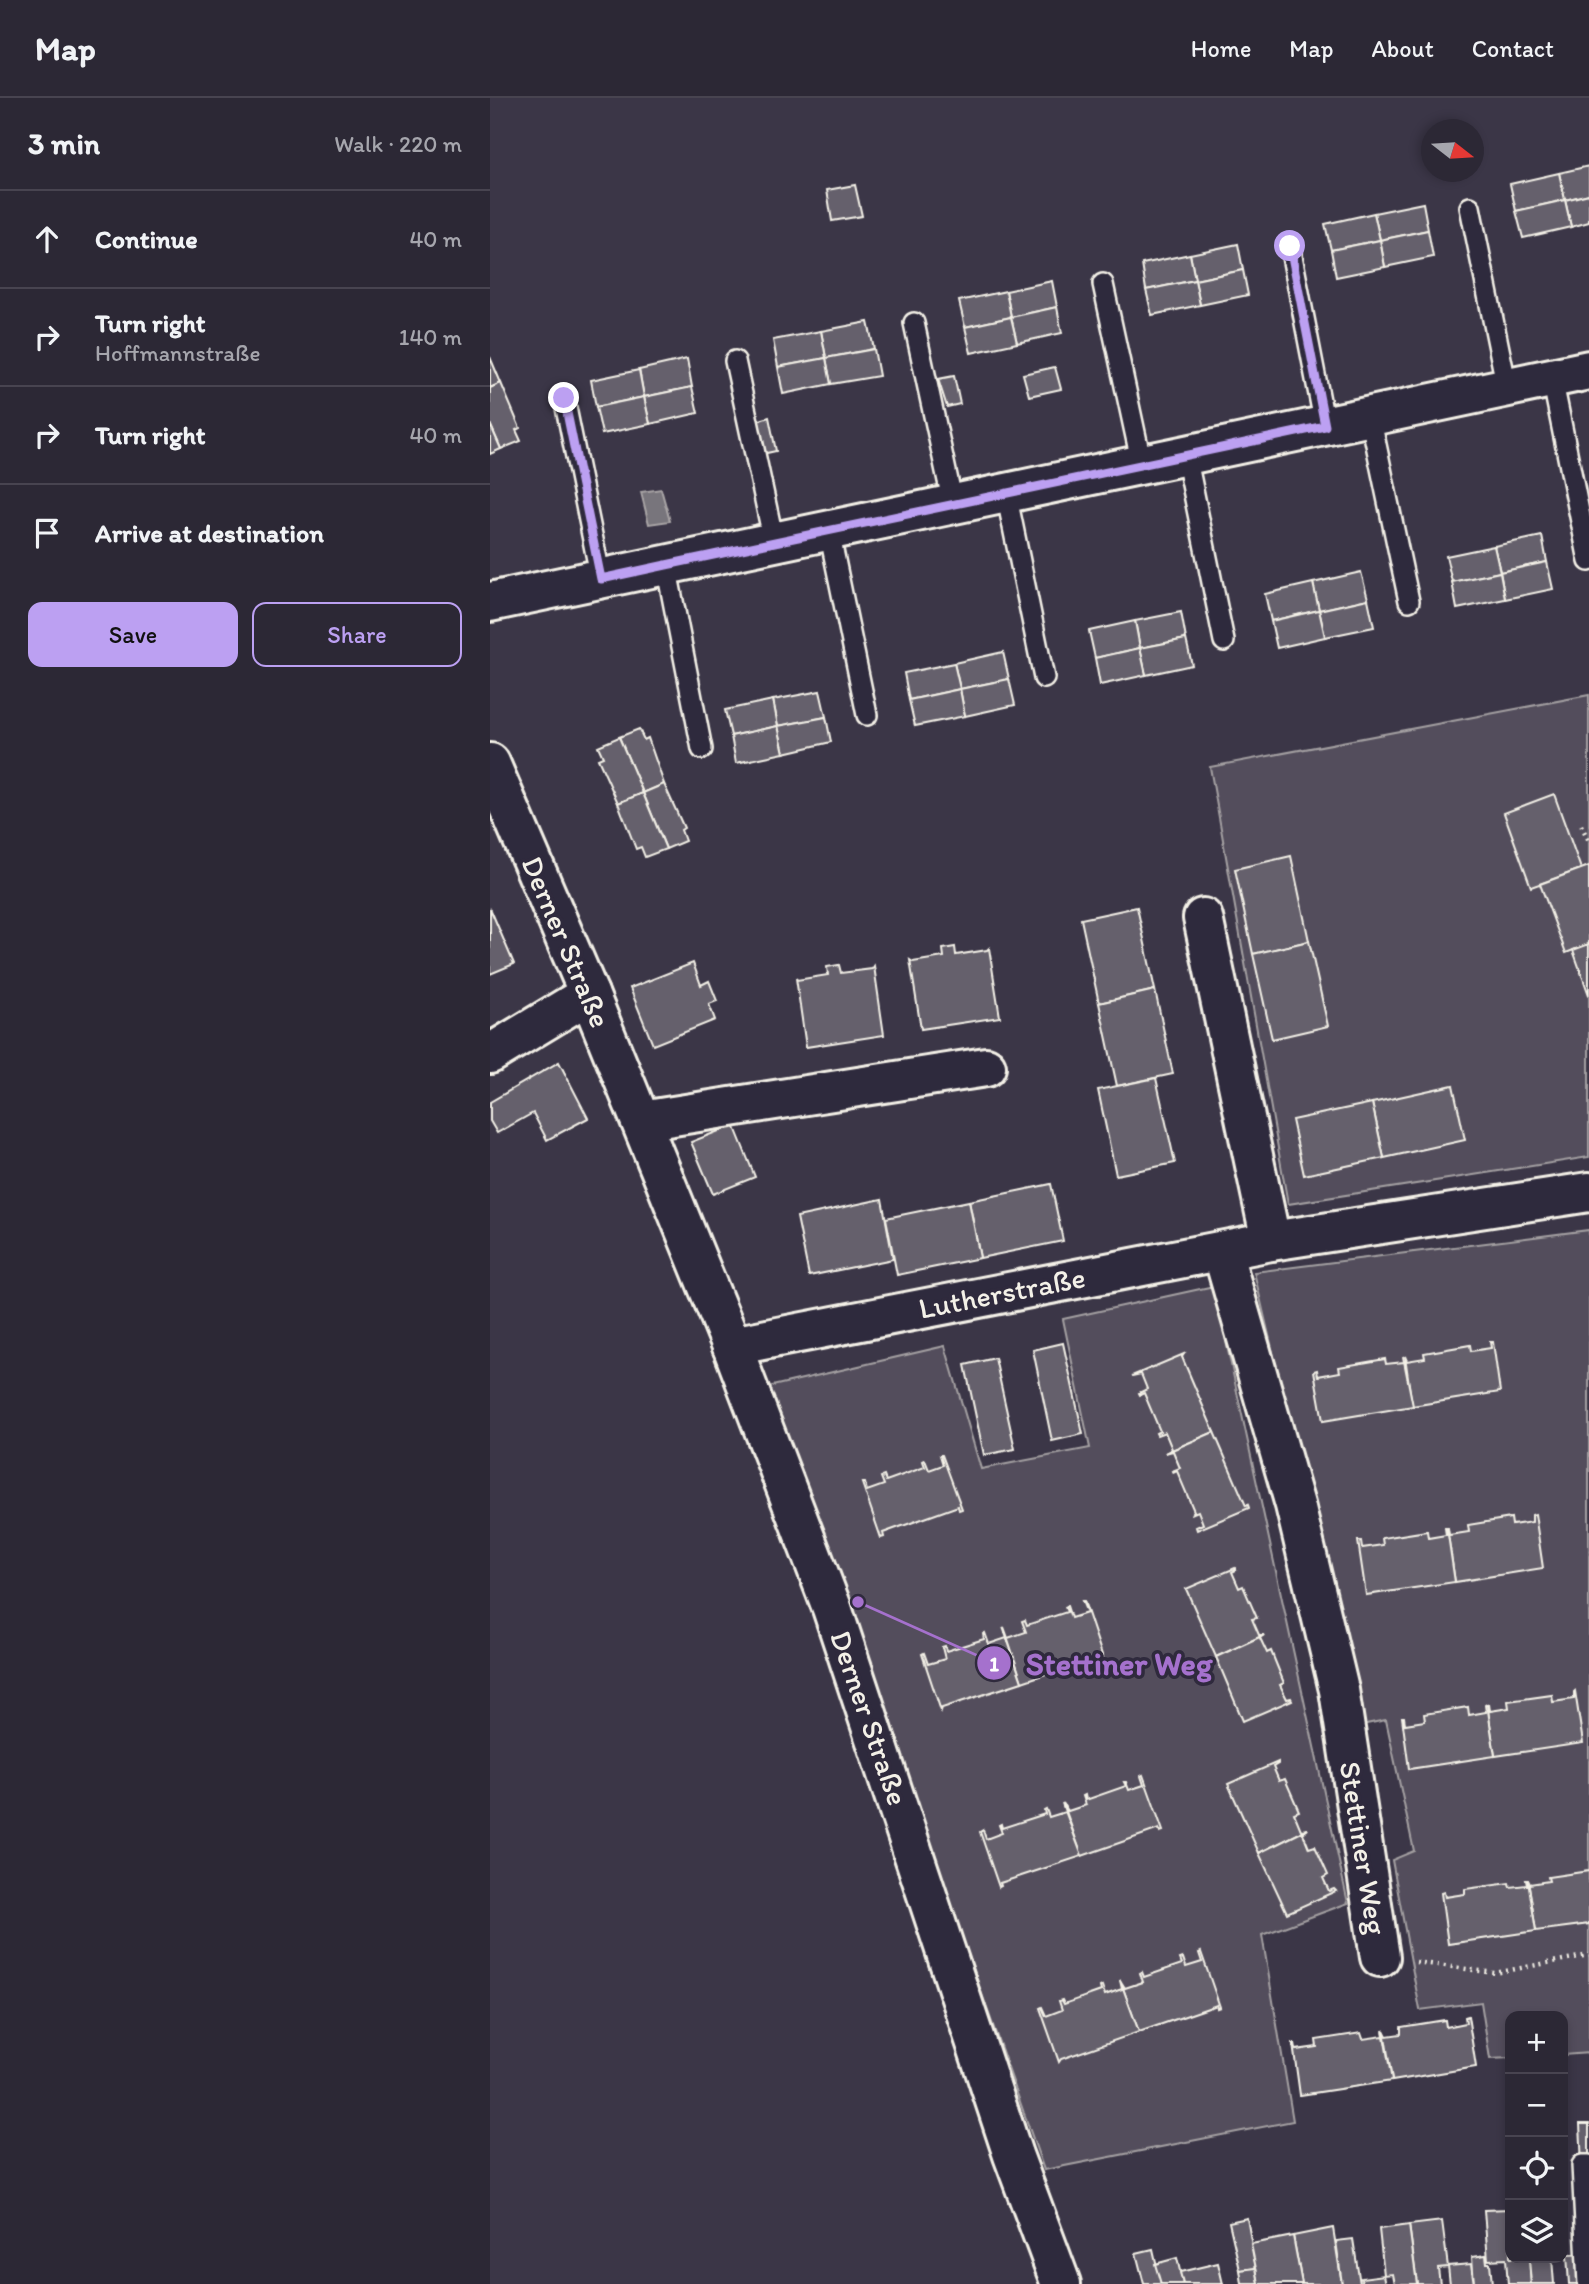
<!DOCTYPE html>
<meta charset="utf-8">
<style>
:root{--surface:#2c2835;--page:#383441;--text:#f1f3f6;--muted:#a6a6ad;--line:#484450;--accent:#bca0f2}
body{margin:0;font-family:Itim,sans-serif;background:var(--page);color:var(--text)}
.controls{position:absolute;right:21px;bottom:21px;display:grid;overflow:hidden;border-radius:14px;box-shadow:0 4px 10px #0003}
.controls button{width:63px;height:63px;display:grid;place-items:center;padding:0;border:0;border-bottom:2px solid var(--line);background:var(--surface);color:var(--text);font:35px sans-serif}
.compass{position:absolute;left:931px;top:21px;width:63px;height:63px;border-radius:50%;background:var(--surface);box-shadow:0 4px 10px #0003;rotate:107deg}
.stop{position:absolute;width:21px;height:21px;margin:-16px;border:5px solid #bca0f2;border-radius:50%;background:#fff}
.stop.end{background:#bca0f2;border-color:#fff;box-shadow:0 2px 7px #0008}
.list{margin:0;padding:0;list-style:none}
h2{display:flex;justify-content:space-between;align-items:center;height:91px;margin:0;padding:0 28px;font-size:30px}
h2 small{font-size:23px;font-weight:400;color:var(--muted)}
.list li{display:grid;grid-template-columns:46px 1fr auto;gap:21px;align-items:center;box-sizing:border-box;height:98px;padding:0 28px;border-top:2px solid var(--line)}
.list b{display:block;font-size:26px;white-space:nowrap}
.list p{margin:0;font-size:23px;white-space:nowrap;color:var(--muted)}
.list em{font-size:23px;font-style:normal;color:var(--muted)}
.actions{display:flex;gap:14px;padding:21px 28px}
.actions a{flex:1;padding:16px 0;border:2px solid var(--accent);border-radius:14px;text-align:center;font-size:24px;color:var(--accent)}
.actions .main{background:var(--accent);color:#111}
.icon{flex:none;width:38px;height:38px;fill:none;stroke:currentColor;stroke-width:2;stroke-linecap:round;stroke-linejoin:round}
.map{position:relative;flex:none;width:1099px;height:2186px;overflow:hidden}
header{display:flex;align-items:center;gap:42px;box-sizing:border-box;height:98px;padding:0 35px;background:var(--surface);border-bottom:2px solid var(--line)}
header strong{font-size:33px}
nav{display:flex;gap:38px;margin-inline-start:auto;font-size:24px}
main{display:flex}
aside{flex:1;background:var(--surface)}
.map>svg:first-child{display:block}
.green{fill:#534e5c;stroke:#a4a0a2;stroke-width:2}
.water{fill:#78747b;stroke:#aaa6a7;stroke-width:2}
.building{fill:#65616c;stroke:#f4f1e8;stroke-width:2}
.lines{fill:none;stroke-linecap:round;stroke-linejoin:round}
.service-casing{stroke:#f4f1e8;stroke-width:24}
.minor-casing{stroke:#f4f1e8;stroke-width:44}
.tertiary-casing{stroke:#f4f1e8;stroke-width:44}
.path{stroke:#f4f1e8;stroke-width:4.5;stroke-dasharray:2 5;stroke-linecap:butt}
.service{stroke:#2f2a3d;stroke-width:19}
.minor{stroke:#2f2a3d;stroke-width:38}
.tertiary{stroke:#2f2a3d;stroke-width:38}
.route{stroke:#bca0f2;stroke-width:9}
.labels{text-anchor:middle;stroke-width:7;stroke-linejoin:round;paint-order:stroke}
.street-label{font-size:30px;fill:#f4f1e8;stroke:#2f2a3d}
.leader{fill:none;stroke:#a571cd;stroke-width:2.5}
.callout-dot{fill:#a571cd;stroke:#2f2a3d;stroke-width:2.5}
.mark-label{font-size:21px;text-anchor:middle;font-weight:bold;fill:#fff}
.callout-label{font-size:32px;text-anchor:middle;font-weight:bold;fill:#a571cd;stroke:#2f2a3d;stroke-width:7;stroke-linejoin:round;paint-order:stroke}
</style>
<header>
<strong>Map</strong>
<nav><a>Home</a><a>Map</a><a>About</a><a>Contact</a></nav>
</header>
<main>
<aside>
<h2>3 min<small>Walk · 220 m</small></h2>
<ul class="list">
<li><svg class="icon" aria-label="ahead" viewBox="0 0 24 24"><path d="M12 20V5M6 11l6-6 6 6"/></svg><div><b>Continue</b></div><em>40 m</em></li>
<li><svg class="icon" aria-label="right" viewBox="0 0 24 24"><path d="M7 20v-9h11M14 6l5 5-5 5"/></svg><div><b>Turn right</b><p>Hoffmannstraße</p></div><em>140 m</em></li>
<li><svg class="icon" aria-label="right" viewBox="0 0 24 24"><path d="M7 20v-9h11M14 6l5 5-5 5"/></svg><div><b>Turn right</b></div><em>40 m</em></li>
<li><svg class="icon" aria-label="arrive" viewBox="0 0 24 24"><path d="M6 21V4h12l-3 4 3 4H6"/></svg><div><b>Arrive at destination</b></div></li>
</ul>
<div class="actions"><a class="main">Save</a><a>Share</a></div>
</aside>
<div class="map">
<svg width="1099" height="2186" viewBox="0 0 1099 2186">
<rect width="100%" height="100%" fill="#3b3647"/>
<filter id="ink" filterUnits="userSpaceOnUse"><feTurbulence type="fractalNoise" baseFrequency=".0143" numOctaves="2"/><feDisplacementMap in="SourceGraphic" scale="14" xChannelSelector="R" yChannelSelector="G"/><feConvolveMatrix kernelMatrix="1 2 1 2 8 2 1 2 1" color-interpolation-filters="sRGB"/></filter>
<g filter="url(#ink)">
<g class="green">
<path d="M1099,597V1059L798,1106L720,669Z"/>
<path d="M1099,1132V1955L1073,1957V1918H1020V1960L1000,1961L991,1904L930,1912L902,1762L924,1753L896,1622L871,1627L764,1174Z"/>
<path d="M724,1188L858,1805L772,1837L803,2023L554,2072L278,1289L455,1248L491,1371L600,1350L573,1221Z"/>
</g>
<path class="water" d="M171,391L180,423L159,426L151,394Z"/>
<g class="building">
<path d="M1099,68V96L1075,102L1069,75Z"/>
<path d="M1069,75L1075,102L1026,113L1020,86Z"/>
<path d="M365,87L372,118L342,123L337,92Z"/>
<path d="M1099,96V124L1081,129L1075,102Z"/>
<path d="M1075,102L1081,129L1033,140L1026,113Z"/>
<path d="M933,105L938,132L890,142L884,115Z"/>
<path d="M884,115L890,142L841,152L835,126Z"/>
<path d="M938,132L943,159L895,169L890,142Z"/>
<path d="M890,142L895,169L846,179L841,152Z"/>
<path d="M748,146L753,172L705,182L700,156Z"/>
<path d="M700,156L705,182L656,192L652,166Z"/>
<path d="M753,172L758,197L710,207L705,182Z"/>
<path d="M705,182L710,207L662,217L656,192Z"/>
<path d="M562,183L567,209L521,219L516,193Z"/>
<path d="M516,193L521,219L475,229L469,203Z"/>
<path d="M567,209L572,235L527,245L521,219Z"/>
<path d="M521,219L527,245L481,255L475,229Z"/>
<path d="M378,224L384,251L336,260L331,233Z"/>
<path d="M331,233L336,260L288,269L283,242Z"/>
<path d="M384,251L389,278L341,286L336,260Z"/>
<path d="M0,259L11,285L0,290Z"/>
<path d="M336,260L341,286L293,296L288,269Z"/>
<path d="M197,261L202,289L154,299L149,272Z"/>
<path d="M565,269L571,291L539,298L533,276Z"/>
<path d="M149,272L154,299L106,309L101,282Z"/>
<path d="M464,278L470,306L457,309L448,281Z"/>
<path d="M11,285L30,330L26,332L31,343L11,351L0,326V290Z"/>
<path d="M202,289L208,315L160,326L154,299Z"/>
<path d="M154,299L160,326L112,336L106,309Z"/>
<path d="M279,319L286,353L272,356L264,324Z"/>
<path d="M0,326L11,351L0,356Z"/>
<path d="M1052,438L1057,464L1010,474L1004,448Z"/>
<path d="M1004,448L1010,474L962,484L956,458Z"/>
<path d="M1057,464L1063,491L1015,501L1010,474Z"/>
<path d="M871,474L878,501L829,512L823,485Z"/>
<path d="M1010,474L1015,501L967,511L962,484Z"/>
<path d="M823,485L829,512L781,523L775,496Z"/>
<path d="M878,501L884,529L835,539L829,512Z"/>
<path d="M829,512L835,539L787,550L781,523Z"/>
<path d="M691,514L696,541L650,550L645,523Z"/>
<path d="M645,523L650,550L605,560L599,533Z"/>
<path d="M696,541L702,567L656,577L650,550Z"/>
<path d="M650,550L656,577L610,587L605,560Z"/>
<path d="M513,554L519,581L470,591L464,565Z"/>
<path d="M464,565L470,591L419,602L414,575Z"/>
<path d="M519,581L525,607L475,618L470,591Z"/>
<path d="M470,591L475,618L425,628L419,602Z"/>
<path d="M330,593L336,619L288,628L283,602Z"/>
<path d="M283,602L288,628L241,638L235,612Z"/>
<path d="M336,619L341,644L294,655L288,628Z"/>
<path d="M288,628L294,655L246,665L241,638Z"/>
<path d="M149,631L154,642L158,640L174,686L153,695L129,639Z"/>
<path d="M129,639L153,695L128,705L108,661L113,659L108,648Z"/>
<path d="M174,686L194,730L191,732L195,743L176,751L153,695Z"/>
<path d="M153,695L176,751L155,759L151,749L146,751L128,705Z"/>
<path d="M1064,696L1091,771L1041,789L1014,715Z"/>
<path d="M801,758L819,843L763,856L745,771Z"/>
<path d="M1099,768V846L1076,855L1050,786Z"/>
<path d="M647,809L665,892L609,905L591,821Z"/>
<path d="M0,810L24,866L0,876Z"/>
<path d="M819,843L838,928L782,941L763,856Z"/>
<path d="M1099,846V897L1083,852Z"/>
<path d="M465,849L466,857L497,852L499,850L510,919L431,931L420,862L423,864L454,859L453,851Z"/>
<path d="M203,865L211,887L219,883L227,903L219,906L225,922L163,947L140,890Z"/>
<path d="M349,867L351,875L382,871L384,868L394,937L316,949L306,880L307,882L338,877L337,869Z"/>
<path d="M665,892L683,976L627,988L609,905Z"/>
<path d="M69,964L98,1020L57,1042L43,1015L7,1035L0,1023V1004Z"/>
<path d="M666,980L685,1065L626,1077L608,992Z"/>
<path d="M963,987L975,1042L894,1060L882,1005Z"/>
<path d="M882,1005L894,1060L814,1077L802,1022Z"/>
<path d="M244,1027L265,1079L223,1096L201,1044Z"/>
<path d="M561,1086L573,1143L490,1160L479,1103Z"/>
<path d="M392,1101L403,1161L319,1178L307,1119Z"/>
<path d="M479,1103L490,1160L407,1177L396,1120Z"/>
<path d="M1000,1244H1003L1010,1294L922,1308L915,1258L917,1263L935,1260L934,1255L980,1247L981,1253L1001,1250Z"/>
<path d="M573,1245L593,1336L562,1343L543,1252Z"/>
<path d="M694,1256L692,1259L724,1334L675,1355L682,1351L675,1334L667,1337L666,1335L670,1333L654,1295L650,1297L649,1295L657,1291L651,1276L642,1278Z"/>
<path d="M913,1258L923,1308L833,1323L824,1273L827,1272L828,1278L850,1274L849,1269L895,1261L896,1266L914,1264Z"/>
<path d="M505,1260L525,1351L494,1357L475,1267Z"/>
<path d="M724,1334L756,1408L758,1407L759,1410L707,1432L706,1429L713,1426L708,1413L701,1416L704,1413L687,1373L683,1375L682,1373L690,1370L683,1353L675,1355Z"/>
<path d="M450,1357H452L472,1411L469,1412L468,1408L393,1435L394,1439L391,1440L372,1385H375L377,1393L394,1387L391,1379L394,1378L396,1383L435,1369L433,1363L435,1362L439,1372L453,1367Z"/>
<path d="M1045,1416L1053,1470L965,1484L957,1430H958L959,1437L979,1434L978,1427L1021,1420L1022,1427L1042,1424V1417Z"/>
<path d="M955,1430H957L965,1484L876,1497L868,1443H871L872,1450L893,1447L892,1440L937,1433L938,1440L956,1437Z"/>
<path d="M745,1470L746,1472L742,1474L749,1490L753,1488L767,1520L762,1521L769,1537H774L726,1559L696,1491Z"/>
<path d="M592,1503H594L613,1560L609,1558L532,1584L514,1529L518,1540L536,1534L532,1523L535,1522L537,1527L577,1514L575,1509L577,1508L581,1520L597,1515Z"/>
<path d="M513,1529L532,1584L452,1610L451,1613L432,1556L434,1555L438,1566L455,1561L452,1549L455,1548L456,1553L494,1541L493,1536L495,1535L499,1546L517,1540Z"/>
<path d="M774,1537L770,1540L777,1555L781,1553L794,1585L790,1587L797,1601L801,1600L802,1602L753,1623L726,1559Z"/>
<path d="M1085,1593L1093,1645L1005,1658L997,1606H999L1000,1613L1019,1610L1018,1603L1062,1597L1063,1604L1084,1601V1594Z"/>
<path d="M997,1606L1005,1658L919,1671L912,1619H914L915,1626L935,1623L934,1616L978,1609L979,1617L996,1614L995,1607Z"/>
<path d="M788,1664V1666L783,1669L789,1683L795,1681L809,1713L804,1715L811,1732L818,1731L769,1755L738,1686Z"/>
<path d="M653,1677L673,1733L670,1734L669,1731L592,1758L573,1705L578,1713L596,1707L593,1698L595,1697L596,1702L636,1688L634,1684H636L639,1692L654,1687L651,1678Z"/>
<path d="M572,1705L592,1758L510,1785L511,1788L509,1789L490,1734L493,1732L496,1741L512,1735L509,1727L511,1726L512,1730L555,1716L554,1712L556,1711L559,1719L575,1714Z"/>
<path d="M818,1731L813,1735L819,1750L825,1748L838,1777L833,1780L839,1793L844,1791L846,1793L797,1815L769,1755Z"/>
<path d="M1099,1773V1826L1046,1833L1038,1782L1040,1786L1059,1783L1058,1779Z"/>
<path d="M1036,1782H1038L1046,1833L958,1846L951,1795L954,1794L955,1799L975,1796V1791L1019,1785L1020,1789L1037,1787Z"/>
<path d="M711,1854L730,1909L727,1910V1907L649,1934L630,1882L635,1890L653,1884L650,1875L652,1874L654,1879L692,1866L690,1861L693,1860L696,1869L712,1864L709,1855Z"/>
<path d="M630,1882L649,1934L571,1961L569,1964L550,1910L552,1909L556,1918L572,1912L569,1903L572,1902L574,1906L611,1893L610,1889L612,1888L615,1897L632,1891Z"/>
<path d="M978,1918L986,1969L902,1983L894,1932L897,1938L911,1936V1929L955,1922L956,1929L976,1925L975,1919Z"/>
<path d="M893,1932L902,1983L810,1997L803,1946H805L806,1952L827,1949L826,1942L871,1935L873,1941L894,1938Z"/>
<path d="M1090,2026H1099V2067H1092Z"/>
<path d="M1020,2111V2160H1039L1041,2186H1018L1016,2161L998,2162L994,2112Z"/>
<path d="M757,2120L766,2170L750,2172L739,2124Z"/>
<path d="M952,2123L958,2169L948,2170L950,2186H927L919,2127Z"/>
<path d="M919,2127L927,2186H905L903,2176L894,2177L889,2131Z"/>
<path d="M843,2130L852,2186H812L803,2138Z"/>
<path d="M803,2138L812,2186H769L761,2146Z"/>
<path d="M863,2141L870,2186H852L846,2143Z"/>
<path d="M663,2151L671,2186H654L646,2155Z"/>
<path d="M1097,2156L1098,2186H1079L1077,2157Z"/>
<path d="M996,2157L997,2165H1000L1002,2186H984L982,2159Z"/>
<path d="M687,2160L693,2186H671L665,2166Z"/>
<path d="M1039,2160H1062L1064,2186H1041Z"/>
<path d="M728,2165L733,2186H693L690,2174Z"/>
<path d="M981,2166L984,2186H960L958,2168Z"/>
<path d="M766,2170L769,2186H752L750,2172Z"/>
<path d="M894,2177L896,2186H872L871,2180Z"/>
</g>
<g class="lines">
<defs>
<g id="service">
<path d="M980,109L1017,290"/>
<path d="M800,148L835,328"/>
<path d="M613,186L652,367"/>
<path d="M424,225L463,406"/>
<path d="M245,263L284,444"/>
<path d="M1062,280L1099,463"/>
<path d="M74,300L111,481"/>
<path d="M880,318L919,503"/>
<path d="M696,357L734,543"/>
<path d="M516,395L554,580"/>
<path d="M339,433L377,617"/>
<path d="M176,467L212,651"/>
<path d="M1098,2186L1092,2067H1099"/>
</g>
<g id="minor">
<path d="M0,504L1099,272"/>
<path d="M713,820L781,1143"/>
<path d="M0,956L99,896"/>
<path d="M151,1023L496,969"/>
<path d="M732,1153L805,1407L849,1592L890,1859"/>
<path d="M242,1248L781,1143L1099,1094"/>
</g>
<path id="tertiary" d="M0,665L99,896L242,1248L342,1510L523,2057L571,2186"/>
</defs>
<use href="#service" class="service-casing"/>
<use href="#minor" class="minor-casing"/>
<use href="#tertiary" class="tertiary-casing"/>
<g class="path">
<path d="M1091,727L1099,743"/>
<path d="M926,1864L1005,1875L1099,1857"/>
</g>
<use href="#service" class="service"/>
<use href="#minor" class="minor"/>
<use href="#tertiary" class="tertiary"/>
</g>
</g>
<g class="lines" filter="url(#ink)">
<path class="route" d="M74,300L111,481L176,467L835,328L800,148"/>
</g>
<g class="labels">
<g class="street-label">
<text transform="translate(76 844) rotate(67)" y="10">Derner Straße</text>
<text transform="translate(512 1195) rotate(-11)" y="10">Lutherstraße</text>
<text transform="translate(379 1620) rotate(71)" y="10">Derner Straße</text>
<text transform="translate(873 1750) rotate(81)" y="10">Stettiner Weg</text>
</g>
</g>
<path class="leader" d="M368 1504L504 1565"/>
<g class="callout-dot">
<circle cx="368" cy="1504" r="7"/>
<circle cx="504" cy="1565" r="18"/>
</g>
<g class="mark-label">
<text x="504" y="1573">1</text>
</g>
<g class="callout-label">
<text x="629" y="1577">Stettiner Weg</text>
</g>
</svg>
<div class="controls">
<button>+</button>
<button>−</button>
<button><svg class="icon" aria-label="locate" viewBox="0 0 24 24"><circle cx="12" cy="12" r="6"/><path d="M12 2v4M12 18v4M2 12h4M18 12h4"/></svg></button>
<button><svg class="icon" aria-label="layers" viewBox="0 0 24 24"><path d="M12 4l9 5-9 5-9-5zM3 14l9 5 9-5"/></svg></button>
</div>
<svg class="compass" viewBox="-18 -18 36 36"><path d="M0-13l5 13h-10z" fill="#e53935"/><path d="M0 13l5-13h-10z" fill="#a6a6ad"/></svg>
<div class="stop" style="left:800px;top:148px"></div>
<div class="stop end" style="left:74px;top:300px"></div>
</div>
</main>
